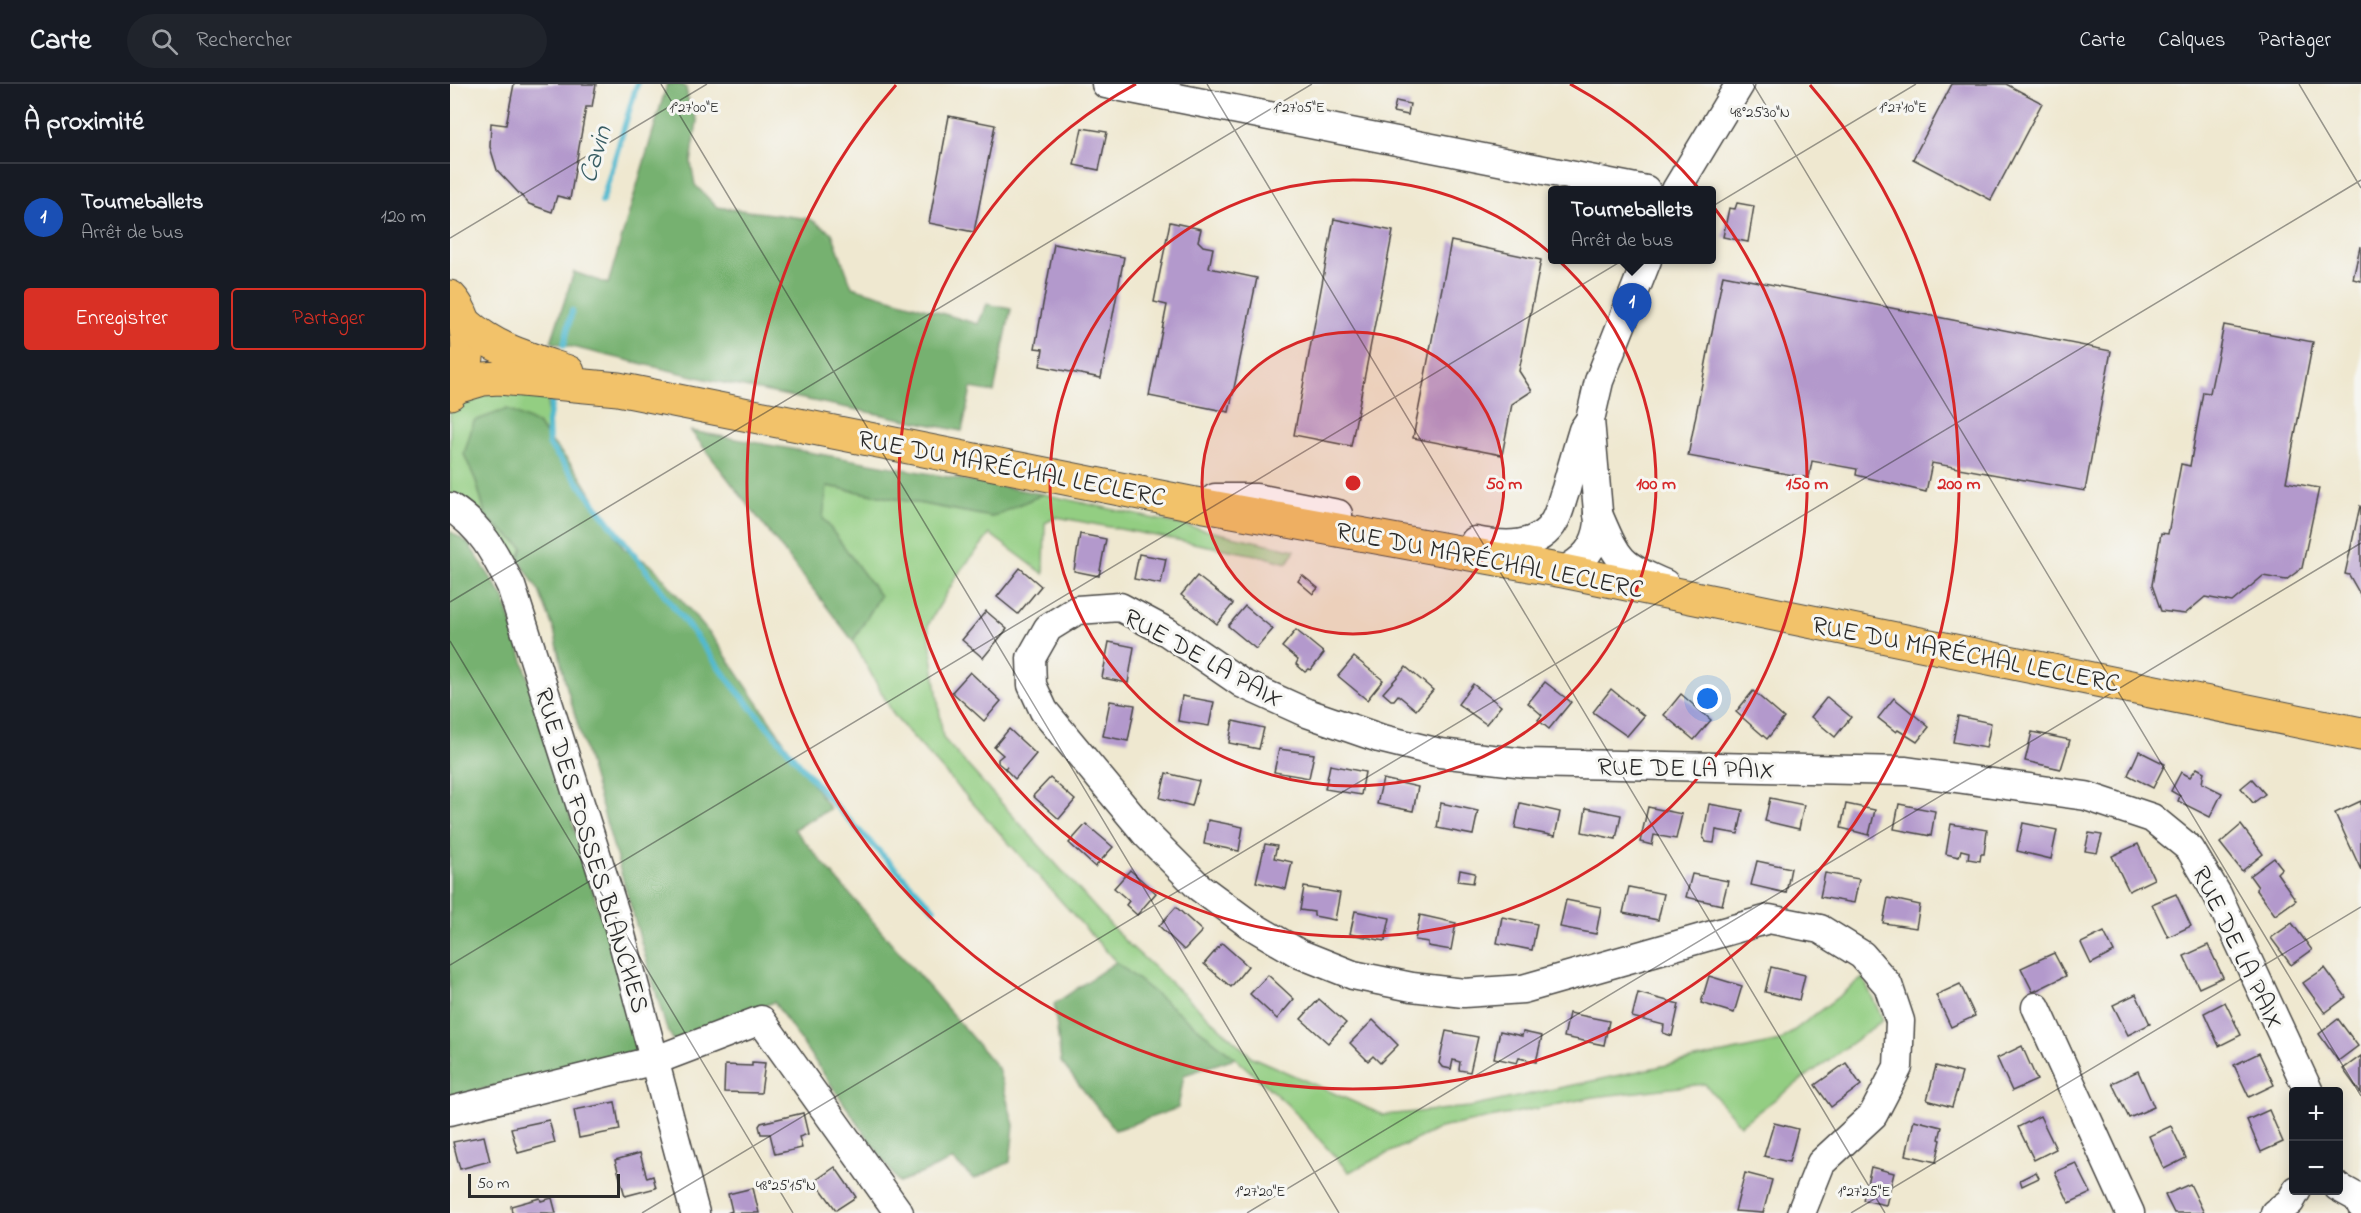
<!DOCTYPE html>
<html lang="fr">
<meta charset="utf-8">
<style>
:root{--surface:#171b24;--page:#20242c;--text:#f1f3f6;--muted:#9ea1a6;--line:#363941;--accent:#d93025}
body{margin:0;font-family:"Indie Flower",sans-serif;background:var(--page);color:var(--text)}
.controls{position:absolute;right:18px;bottom:18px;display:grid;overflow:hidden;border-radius:6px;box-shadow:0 3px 15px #0003}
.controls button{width:54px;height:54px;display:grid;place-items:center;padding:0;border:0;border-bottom:2px solid var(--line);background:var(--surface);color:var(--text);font:30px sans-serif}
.scale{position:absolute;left:18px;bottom:15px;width:152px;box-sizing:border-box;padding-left:6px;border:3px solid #2b2b2b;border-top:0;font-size:16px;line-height:21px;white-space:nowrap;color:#2b2b2b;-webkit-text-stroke:4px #f6f6f2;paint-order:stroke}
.you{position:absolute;left:1258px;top:615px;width:21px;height:21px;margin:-15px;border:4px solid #fff;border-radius:50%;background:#1a73e8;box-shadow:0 0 0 9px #1a73e833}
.badge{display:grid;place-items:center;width:39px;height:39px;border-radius:50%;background:var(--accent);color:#fff;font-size:20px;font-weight:700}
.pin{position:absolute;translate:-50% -50px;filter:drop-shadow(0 2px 3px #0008)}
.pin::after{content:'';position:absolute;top:32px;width:21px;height:18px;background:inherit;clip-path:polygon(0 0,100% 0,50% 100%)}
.popup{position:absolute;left:1098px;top:102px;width:168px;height:78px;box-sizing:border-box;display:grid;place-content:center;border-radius:6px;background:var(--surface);filter:drop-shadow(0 2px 4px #0005);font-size:20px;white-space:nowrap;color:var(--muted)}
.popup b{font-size:22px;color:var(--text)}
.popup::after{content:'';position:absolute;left:50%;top:100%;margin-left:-12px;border:12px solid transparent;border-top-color:var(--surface)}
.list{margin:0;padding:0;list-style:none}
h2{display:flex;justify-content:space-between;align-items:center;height:78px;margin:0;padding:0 24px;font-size:26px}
h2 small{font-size:20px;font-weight:400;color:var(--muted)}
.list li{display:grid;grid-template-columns:39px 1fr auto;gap:18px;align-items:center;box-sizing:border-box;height:108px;padding:0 24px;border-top:2px solid var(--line)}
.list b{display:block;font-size:22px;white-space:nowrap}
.list p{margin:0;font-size:20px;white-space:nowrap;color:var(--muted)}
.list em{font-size:20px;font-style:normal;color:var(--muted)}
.actions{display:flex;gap:12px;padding:18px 24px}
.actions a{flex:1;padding:14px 0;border:2px solid var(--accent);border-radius:6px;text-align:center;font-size:21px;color:var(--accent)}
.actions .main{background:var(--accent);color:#fff}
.icon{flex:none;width:33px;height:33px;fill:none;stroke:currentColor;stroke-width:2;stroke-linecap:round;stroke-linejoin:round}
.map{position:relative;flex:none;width:1911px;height:1129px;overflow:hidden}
header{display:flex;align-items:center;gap:36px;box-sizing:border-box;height:84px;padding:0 30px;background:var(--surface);border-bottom:2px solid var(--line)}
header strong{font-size:28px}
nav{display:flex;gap:33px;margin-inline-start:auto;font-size:21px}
.search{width:420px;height:54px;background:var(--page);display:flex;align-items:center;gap:15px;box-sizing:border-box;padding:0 21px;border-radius:33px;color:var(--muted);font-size:22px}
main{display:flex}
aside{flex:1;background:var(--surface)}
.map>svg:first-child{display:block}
.green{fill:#93ce82;stroke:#5f7c56;stroke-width:1.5}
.forest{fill:#76b170;stroke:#506e4e;stroke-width:1.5}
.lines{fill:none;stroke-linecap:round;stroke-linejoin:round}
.stream{stroke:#51b9cf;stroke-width:6}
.building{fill:#b399cc}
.minor-casing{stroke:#484744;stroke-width:31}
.major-casing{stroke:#484744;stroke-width:35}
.minor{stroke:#fff;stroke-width:28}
.major{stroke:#f2c26a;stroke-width:33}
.ticks{fill:none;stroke:#2b2b2b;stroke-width:1.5;stroke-opacity:0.45}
.ring{fill:none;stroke:#d62828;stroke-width:3}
.labels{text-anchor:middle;stroke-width:6;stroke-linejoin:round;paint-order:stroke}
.street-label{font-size:26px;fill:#2b2b2b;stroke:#f6f6f2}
.water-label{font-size:27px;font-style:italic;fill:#385d64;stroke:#f6f6f2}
.ticks-label{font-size:15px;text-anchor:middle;fill:#2b2b2b;stroke:#f6f6f2;stroke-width:6;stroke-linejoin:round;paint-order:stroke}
.centre{fill:#d62828;stroke:#f6f6f2;stroke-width:3}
.ring-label{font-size:18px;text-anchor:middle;font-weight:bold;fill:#d62828;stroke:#f6f6f2;stroke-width:6;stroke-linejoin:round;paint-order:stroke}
</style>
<header>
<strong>Carte</strong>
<div class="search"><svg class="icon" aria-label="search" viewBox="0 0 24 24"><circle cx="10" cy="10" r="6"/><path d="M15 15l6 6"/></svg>Rechercher</div>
<nav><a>Carte</a><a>Calques</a><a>Partager</a></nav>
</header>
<main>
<aside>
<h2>À proximité<small></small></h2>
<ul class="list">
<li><span class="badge" style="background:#1a4fb4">1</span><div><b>Tourneballets</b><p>Arrêt de bus</p></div><em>120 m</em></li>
</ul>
<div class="actions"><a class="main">Enregistrer</a><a>Partager</a></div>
</aside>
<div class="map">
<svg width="1911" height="1129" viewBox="0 0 1911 1129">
<rect width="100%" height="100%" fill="#f6f6f2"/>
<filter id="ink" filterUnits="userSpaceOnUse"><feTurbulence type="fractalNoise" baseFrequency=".0167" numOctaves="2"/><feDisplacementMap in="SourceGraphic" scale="12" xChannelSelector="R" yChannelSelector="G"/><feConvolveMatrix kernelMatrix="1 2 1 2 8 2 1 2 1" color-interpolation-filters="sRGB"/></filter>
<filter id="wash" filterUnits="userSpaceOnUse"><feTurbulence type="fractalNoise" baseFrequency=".008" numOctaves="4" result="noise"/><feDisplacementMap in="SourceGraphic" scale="24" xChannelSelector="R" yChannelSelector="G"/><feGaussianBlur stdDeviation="1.35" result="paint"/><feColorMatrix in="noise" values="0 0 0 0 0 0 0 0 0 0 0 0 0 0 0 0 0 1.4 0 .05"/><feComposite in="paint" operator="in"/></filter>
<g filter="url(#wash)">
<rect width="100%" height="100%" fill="#efe8d0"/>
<g class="green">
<path d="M69,308L98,316L96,350L87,340L14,370L26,397L36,433L73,464L69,476L56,479L0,411V327L26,310Z"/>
<path d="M377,402L542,433L593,410L845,466L837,479L816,473L607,433L595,439L594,490L540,450L508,490L478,541L493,654L674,856L802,973L933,1031L1020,1023L1330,957L1413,894L1433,936L1290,1041L1255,1000L1144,1013L990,1044L899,1088L838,1021L785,974L666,878L445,633L403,557L430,512L372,434Z"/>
</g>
<g class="forest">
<path d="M217,0H231L236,4L239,20L247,37L241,79L245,101L267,123L360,135L382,149L402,203L528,240L537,220L561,225L544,308L521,304L512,347L264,297L101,258L124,188L158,200Z"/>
<path d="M57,325L87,340L129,390L174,465L203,482L265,556L380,725L344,745L548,984L564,1041L560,1078L524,1095L503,1076L449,1099L324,918L225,959L216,943L115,597L104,546L89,507L69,476L73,463L36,433L26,397L14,370L24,337Z"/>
<path d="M241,347L593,410L542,433L377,402L373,434L430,512L403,557Z"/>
<path d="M0,447L18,459L54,514L192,968L0,1013Z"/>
<path d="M666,878L785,974L734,991L728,1024L665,1046L611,978L604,920Z"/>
</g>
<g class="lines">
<g class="stream">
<path d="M152,118L187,0"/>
<path d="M114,261L122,227"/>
<path d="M103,312L98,338L99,361L187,474L284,603L380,716L484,825"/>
</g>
</g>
<g id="blocks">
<g class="building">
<path d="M64,0H146L142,23H136L120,115L107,112L102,128L79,120L47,86L40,63L41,39L56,41Z"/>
<path d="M1502,0H1556L1592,19L1541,116L1463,75Z"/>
<path d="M946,17L960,20L958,31L943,28Z"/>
<path d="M499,32L545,41L524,148L479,139Z"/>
<path d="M632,44L657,48L649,86L624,81Z"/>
<path d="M1287,119L1304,122L1298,158L1273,153L1279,124L1285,125Z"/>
<path d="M884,135L943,147L901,362L844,351Z"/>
<path d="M720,138L751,145L748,157L753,162L763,164L759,184L807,194L779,328L699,312L717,221L704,218Z"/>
<path d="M1001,157L1091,176L1069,287L1082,307L1062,320L1052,371L963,354Z"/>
<path d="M604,160L674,173L651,294L590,282L593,265L585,264Z"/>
<path d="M1910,163H1911V197L1903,195Z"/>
<path d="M1273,191L1661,267L1635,407L1482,379L1476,408L1406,391L1407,385L1362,377L1359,394L1238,372Z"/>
<path d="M1774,241L1863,258L1836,398L1869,404L1852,484L1836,496L1813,492L1782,518L1755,513L1735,530L1711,527L1702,501L1711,449L1718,450L1731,380L1740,382L1753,308L1760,309Z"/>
<path d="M1910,422L1911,423V512L1899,491L1895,490Z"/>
<path d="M630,450L656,455L649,492L624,487Z"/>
<path d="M689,470L716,475L711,500L684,495Z"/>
<path d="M570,484L591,502L568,530L547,513Z"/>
<path d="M852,491L868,504L863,510L848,497Z"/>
<path d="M747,492L783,520L767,540L731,511Z"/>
<path d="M795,522L823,545L806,565L778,542Z"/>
<path d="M536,527L557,545L533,574L512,556Z"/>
<path d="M846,546L874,569L861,586L859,585L855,588L846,580L848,576L832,563Z"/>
<path d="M659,558L684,563L678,599L652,594Z"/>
<path d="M904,573L933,596L917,616L888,592Z"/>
<path d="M956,583L983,606L966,626L948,611L944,616H941L933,609Z"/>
<path d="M520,588L551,617L534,637L502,608Z"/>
<path d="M1095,598L1121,618L1099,645L1088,636L1092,631L1078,619Z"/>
<path d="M1023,600L1051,622L1036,640L1008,620Z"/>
<path d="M1161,605L1194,632L1177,652L1143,628Z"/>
<path d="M1303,607L1334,634L1317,655L1286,628Z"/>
<path d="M1231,610L1261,636L1244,656L1214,631Z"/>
<path d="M732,612L764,618L759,642L728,637Z"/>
<path d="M1377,613L1401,633L1385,653L1361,633Z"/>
<path d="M1444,614L1479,643L1467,658L1448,646L1446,648L1428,634Z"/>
<path d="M660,617L685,621L678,657L653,652Z"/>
<path d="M1508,632L1541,639L1536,664L1503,658Z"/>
<path d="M783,637L814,644L809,665L779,659Z"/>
<path d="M559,645L586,670L565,695L555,685L557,683L554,684L548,679V675L553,671L544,663Z"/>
<path d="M1582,648L1620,656L1611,685L1575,677Z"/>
<path d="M829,665L864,670L859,694L824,688Z"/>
<path d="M1689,667L1715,680L1703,704L1678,691Z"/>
<path d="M880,681L915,688L911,711L875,705Z"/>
<path d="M1747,684L1754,688L1752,699L1772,709L1760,733L1728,717L1730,712L1721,707L1731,688L1740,693Z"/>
<path d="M716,689L749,697L742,722L710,714Z"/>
<path d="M600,694L625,716L609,735L583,712Z"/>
<path d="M933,695L968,703L963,727L927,720Z"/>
<path d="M1802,695L1815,710L1803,719L1791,704Z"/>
<path d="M1320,714L1354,721L1349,745L1315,737Z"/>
<path d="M1911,717V786L1885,729Z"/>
<path d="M991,719L1028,727L1023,751L987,744Z"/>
<path d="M1070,719L1110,728L1105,752L1065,744Z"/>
<path d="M1259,720L1293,726L1288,750L1266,746L1264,759L1256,758L1253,753Z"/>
<path d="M1396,720L1425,726L1419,751L1391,744Z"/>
<path d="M1449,720L1485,727L1481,752L1444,745Z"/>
<path d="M1198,723L1232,730L1226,755L1204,751L1202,761L1190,758Z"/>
<path d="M1136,724L1171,731L1166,755L1132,748Z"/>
<path d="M758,736L793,743L789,767L754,760Z"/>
<path d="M1573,739L1607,746L1601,775L1567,767Z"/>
<path d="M636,740L663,763L645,783L619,759Z"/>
<path d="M1501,740L1537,746L1534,770H1531L1530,777L1518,775L1519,768L1511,766L1509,773L1496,770Z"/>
<path d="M1791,741L1813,770L1792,787L1770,759Z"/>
<path d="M1639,749L1652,751L1647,769L1635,767Z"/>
<path d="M815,760L827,762L824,774L842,778L836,805L806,798Z"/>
<path d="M1688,760L1704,795L1679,807L1662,772Z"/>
<path d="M1824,774L1832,784L1827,789L1846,816L1825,831L1806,805L1808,803L1800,792Z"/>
<path d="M1307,777L1341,784L1336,809L1301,801Z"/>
<path d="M680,786L706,809L687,831L676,821L679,817L664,804Z"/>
<path d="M1010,786L1025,789L1023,799L1008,797Z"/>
<path d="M1375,789L1409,795L1404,819L1370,813Z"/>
<path d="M1242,790L1278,797L1272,821L1236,813Z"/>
<path d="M854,803L890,809L885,836L864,832V828L850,826Z"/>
<path d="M1179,803L1214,810L1208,836L1173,829Z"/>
<path d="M1726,810L1741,842L1718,853L1702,820Z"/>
<path d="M1438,814L1470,821L1466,844L1433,839Z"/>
<path d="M1116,816L1151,823L1146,850L1110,843Z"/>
<path d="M726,823L752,847L734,866L709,842Z"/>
<path d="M905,827L940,834L935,857L900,850Z"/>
<path d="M970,831L1006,839L1001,866L978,862V858L965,856Z"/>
<path d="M1052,833L1087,840L1082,866L1047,859Z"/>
<path d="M1842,839L1862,866L1841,881L1821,854Z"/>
<path d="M1654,848L1664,868L1641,880L1631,859Z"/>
<path d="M772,859L798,882L781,903L754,880Z"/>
<path d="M1758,861L1773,893L1749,904L1734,872Z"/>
<path d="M1604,869L1616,892L1583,908L1571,884Z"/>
<path d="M1321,883L1355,891L1349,916L1315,908Z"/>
<path d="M1875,884L1896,913L1875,929L1853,899Z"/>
<path d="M818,891L844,915L827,935L800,910Z"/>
<path d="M1259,892L1292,902L1284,929L1251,919Z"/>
<path d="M1510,900L1525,932L1501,943L1486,911Z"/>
<path d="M1188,909L1229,920L1222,952L1213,949L1214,941L1182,933Z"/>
<path d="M1686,910L1700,940L1678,951L1663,921Z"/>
<path d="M869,915L896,939L878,959L851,935Z"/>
<path d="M1775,918L1791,951L1769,962L1754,929Z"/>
<path d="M1119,929L1159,937L1154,961L1114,953Z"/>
<path d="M1888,935L1908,962L1888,977L1869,950Z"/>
<path d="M923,936L948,961L930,979L923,972L918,977L900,959Z"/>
<path d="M996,947L1028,953L1020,988L1009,986L1010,978L1003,976L1001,985L992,983L989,979Z"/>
<path d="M1050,947L1072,952L1073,948L1092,952L1086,978L1069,974L1067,979L1044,974Z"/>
<path d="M1572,962L1587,996L1562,1007L1547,974Z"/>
<path d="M1809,969L1824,1001L1799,1013L1784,981Z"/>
<path d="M1911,972V1010L1893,985Z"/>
<path d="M302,978L315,979L311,1009L274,1008L275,981L302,982Z"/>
<path d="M1396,979L1411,1001L1381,1023L1365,1001Z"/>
<path d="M1486,982L1512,989L1502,1023L1477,1016Z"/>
<path d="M1688,987L1704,1023L1679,1034L1662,999Z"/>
<path d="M165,1018L170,1046L129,1054L124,1026Z"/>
<path d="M1819,1026L1833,1058L1811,1068L1797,1036Z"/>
<path d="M353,1029L358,1050L349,1053L352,1064L325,1070L320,1050H311L309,1042L311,1039Z"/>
<path d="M1590,1032L1606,1065L1584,1076L1568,1043Z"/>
<path d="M99,1036L105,1059L68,1069L61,1044Z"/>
<path d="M1464,1036L1492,1043L1489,1055L1491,1056L1486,1078L1456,1071Z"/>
<path d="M1324,1039L1348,1045L1339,1078L1314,1072Z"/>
<path d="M1721,1042L1736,1074L1714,1085L1699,1052Z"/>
<path d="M34,1052L40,1077L10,1085L3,1058Z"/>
<path d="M190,1069L197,1094L203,1092L206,1104L175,1112L165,1076Z"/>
<path d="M1626,1079L1641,1109L1619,1119L1605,1088Z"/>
<path d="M385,1083L406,1113L386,1126L365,1097Z"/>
<path d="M1421,1083L1444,1089L1436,1121L1413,1116Z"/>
<path d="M1586,1088L1589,1094L1572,1102L1570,1096Z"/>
<path d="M1295,1089L1322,1096L1313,1129L1285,1127Z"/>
<path d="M1740,1100L1754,1129H1724L1715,1111Z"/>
<path d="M303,1104L309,1129H277L282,1127L278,1110Z"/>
<path d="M90,1114L91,1117L102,1114L106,1129H62L61,1122Z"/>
</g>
</g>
</g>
<g filter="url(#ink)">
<use href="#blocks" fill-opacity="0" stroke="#484744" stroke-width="1.5"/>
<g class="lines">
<defs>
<g id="minor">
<path d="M656,0L1196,106"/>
<path d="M1226,106L1290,0"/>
<path d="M765,414H806L888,430"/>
<path d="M0,423C32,443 45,470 61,502L167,836L245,1129"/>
<path d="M1148,430C1168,476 1168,480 1215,500"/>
<path d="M1025,457C1052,462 1089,466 1105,436C1110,427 1112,415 1116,405C1121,385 1127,366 1133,346L1140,336"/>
<path d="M1113,487C1134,476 1146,464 1149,439L1140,336L1149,297L1197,176"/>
<path d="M1586,923L1680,1129"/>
<path d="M0,1027L206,976L311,936L449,1129"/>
<path d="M1888,1103L1908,1114L1911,1121"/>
<path d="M1351,1129L1371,1079L1423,1031L1448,983L1450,937L1438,901L1412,871L1370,845L1319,835L1073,905L1014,909L962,903L903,891L850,870L799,840L749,803L697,751L594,627L582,601L581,574L598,544L627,526L670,523L717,548L793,600L857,629L929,654L990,669L1075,679L1456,687L1636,712L1702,734L1740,765L1767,810L1859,1008"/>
<path d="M1825,1129L1840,1118L1847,1106"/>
</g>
<g id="major">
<path d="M0,213C18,232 22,266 13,289C10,296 4,303 0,309"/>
<path d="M15,239C45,266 80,275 118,288"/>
<path d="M3,304L33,295L49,294L168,305L755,422L1113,487L1911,650"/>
</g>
</defs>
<use href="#minor" class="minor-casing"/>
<use href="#major" class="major-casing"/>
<use href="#minor" class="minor"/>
<use href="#major" class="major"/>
</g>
</g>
<path class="ticks" d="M211,0L889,1129M757,0L1435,1129M1303,0L1911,1012M1849,0L1911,104M0,154L257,0M0,518L862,0M0,557L343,1129M0,881L1466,0M192,1129L1911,96M797,1129L1911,459M1401,1129L1911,823"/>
<circle cx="903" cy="399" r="151" fill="#d62828" fill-opacity=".12"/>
<g class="ring">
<circle cx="903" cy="399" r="151"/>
<circle cx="903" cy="399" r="303"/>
<path d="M1120 0A454 454 0 1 1 686 0"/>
<path d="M1360 1A606 606 0 1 1 446 1"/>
</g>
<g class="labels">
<g class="street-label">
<text transform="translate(562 383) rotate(11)" y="9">RUE DU MARÉCHAL LECLERC</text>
<text transform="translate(1040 475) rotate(11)" y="9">RUE DU MARÉCHAL LECLERC</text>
<text transform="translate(1516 569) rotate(11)" y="9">RUE DU MARÉCHAL LECLERC</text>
<text transform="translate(754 573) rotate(29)" y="9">RUE DE LA PAIX</text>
<text transform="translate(1236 683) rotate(1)" y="9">RUE DE LA PAIX</text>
<text transform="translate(143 766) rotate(73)" y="9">RUE DES FOSSES BLANCHES</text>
<text transform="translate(1789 863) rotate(64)" y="9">RUE DE LA PAIX</text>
</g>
<g class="water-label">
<text transform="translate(144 70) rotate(-73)" y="9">Cavin</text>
</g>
</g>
<g class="ticks-label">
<text x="244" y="28">1°27'00"E</text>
<text x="849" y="28">1°27'05"E</text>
<text x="1453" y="28">1°27'10"E</text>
<text x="1310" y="33">48°25'30"N</text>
<text x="336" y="1106">48°25'15"N</text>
<text x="810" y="1112">1°27'20"E</text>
<text x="1414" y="1112">1°27'25"E</text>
</g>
<circle cx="903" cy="399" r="9" class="centre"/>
<g class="ring-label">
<text x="1054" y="405">50 m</text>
<text x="1206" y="405">100 m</text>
<text x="1357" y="405">150 m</text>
<text x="1509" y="405">200 m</text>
</g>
</svg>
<div class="controls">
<button>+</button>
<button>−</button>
</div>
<div class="scale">50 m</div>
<div class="you"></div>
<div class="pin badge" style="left:1182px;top:249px;background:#1a4fb4">1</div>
<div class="popup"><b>Tourneballets</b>Arrêt de bus</div>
</div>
</main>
